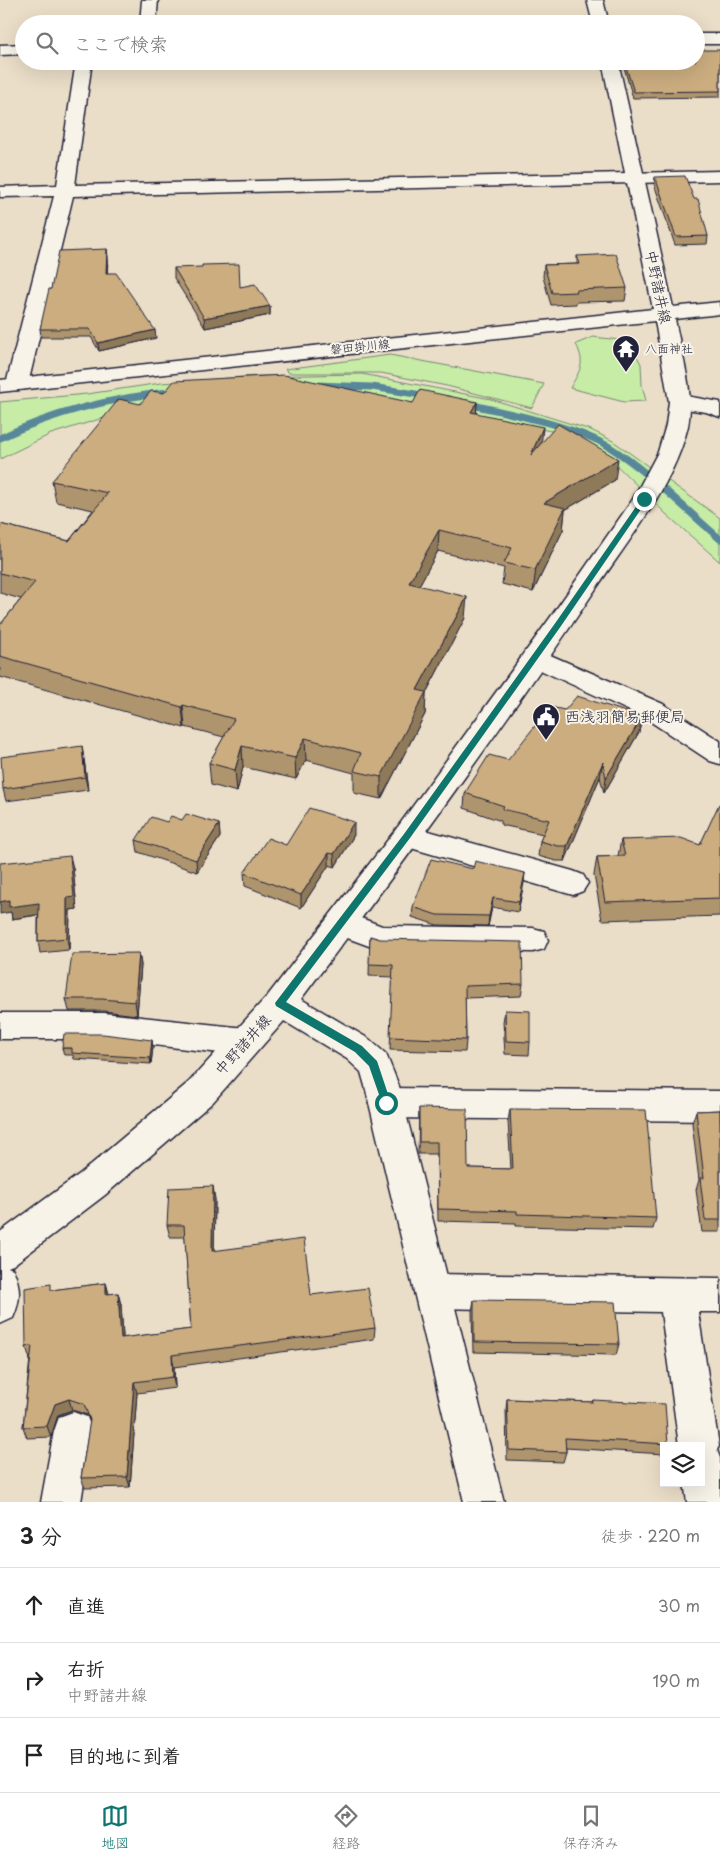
<!DOCTYPE html>
<html lang="ja">
<meta charset="utf-8">
<style>
:root{--surface:#fff;--page:#f2f2f2;--text:#222;--muted:#767676;--line:#e0e0e0;--accent:#0f766e}
body{margin:0;font-family:"Playpen Sans","Klee One",sans-serif;background:var(--page);color:var(--text)}
.controls{position:absolute;right:15px;bottom:15px;display:grid;overflow:hidden;border-radius:0px;box-shadow:0 5px 20px #0002}
.controls button{width:45px;height:45px;display:grid;place-items:center;padding:0;border:0;border-bottom:1px solid var(--line);background:var(--surface);color:var(--text);font:25px sans-serif}
.stop{position:absolute;width:15px;height:15px;margin:-11px;border:4px solid #0f766e;border-radius:50%;background:#fff}
.stop.end{background:#0f766e;border-color:#fff;box-shadow:0 1px 5px #0008}
.list{margin:0;padding:0;list-style:none}
h2{display:flex;justify-content:space-between;align-items:center;height:65px;margin:0;padding:0 20px;font-size:21px}
h2 small{font-size:16px;font-weight:400;color:var(--muted)}
.list li{display:grid;grid-template-columns:32px 1fr auto;gap:15px;align-items:center;box-sizing:border-box;height:75px;padding:0 20px;border-top:1px solid var(--line)}
.list b{display:block;font-size:19px;white-space:nowrap}
.list p{margin:0;font-size:16px;white-space:nowrap;color:var(--muted)}
.list em{font-size:16px;font-style:normal;color:var(--muted)}
.icon{flex:none;width:28px;height:28px;fill:none;stroke:currentColor;stroke-width:2;stroke-linecap:round;stroke-linejoin:round}
.map{position:relative;flex:none;width:720px;height:1502px;overflow:hidden}
.search{position:absolute;background:var(--surface);box-shadow:0 5px 20px #0002;left:15px;right:15px;top:15px;height:55px;display:flex;align-items:center;gap:12px;box-sizing:border-box;padding:0 18px;border-radius:28px;color:var(--muted);font-size:19px}
.sheet{height:290px;background:var(--surface)}
nav{display:flex;justify-content:space-around;align-items:center;box-sizing:border-box;height:70px;border-top:1px solid var(--line);background:var(--surface);font-size:14px;color:var(--muted)}
nav a{display:grid;justify-items:center;gap:2px}
nav .on{color:var(--accent)}
.map>svg:first-child{display:block}
.green{fill:#c6eca6;stroke:#748770}
.lines{fill:none;stroke-linecap:round;stroke-linejoin:round}
.stream{stroke:#58879a;stroke-width:7}
.street-casing{stroke:#22223b;stroke-width:3}
.secondary-casing{stroke:#22223b;stroke-width:3}
.street{fill:#f7f3e8;fill-rule:evenodd}
.secondary{fill:#f7f3e8;fill-rule:evenodd}
.wall{fill:#af956d;stroke:#22223b}
.shaded-wall{fill:#8e7959;stroke:#22223b}
.building{fill:#cbad7f;stroke:#22223b}
.route{fill:#0f766e}
.labels{text-anchor:middle;stroke-width:4;stroke-linejoin:round;paint-order:stroke}
.far-street-label{font-size:12px;fill:#22223b;stroke:#f7f3e8}
.far-poi-label{font-size:12px;fill:#22223b;stroke:#f7f3e8;text-anchor:start}
.street-label{font-size:15px;fill:#22223b;stroke:#f7f3e8}
.poi-label{font-size:15px;fill:#22223b;stroke:#f7f3e8;text-anchor:start}
</style>
<div class="map">
<svg width="720" height="1502" viewBox="0 0 720 1502">
<rect width="100%" height="100%" fill="#eadec8"/>
<filter id="ink" filterUnits="userSpaceOnUse"><feTurbulence type="fractalNoise" baseFrequency=".02" numOctaves="2"/><feDisplacementMap in="SourceGraphic" scale="10" xChannelSelector="R" yChannelSelector="G"/><feConvolveMatrix kernelMatrix="1 2 1 2 8 2 1 2 1" color-interpolation-filters="sRGB"/></filter>
<g filter="url(#ink)">
<g class="green">
<path d="M593,337L629,341L641,364L642,385L646,401L624,402L570,388C580,370 586,364 576,344Z"/>
<path d="M390,355L544,384L532,408L447,386L381,373H289L285,369Z"/>
<path d="M362,374L491,399L591,430L613,441L720,518V562L665,513L605,454L573,435L443,411L129,410L51,434L0,459V402L87,394L161,383L257,376Z"/>
</g>
<g class="lines">
<g class="stream">
<path d="M315,385L372,387L428,396"/>
<path d="M465,403C508,414 570,424 608,446C648,471 684,508 720,539"/>
<path d="M0,438C56,411 116,397 177,391"/>
</g>
<defs>
<g id="street">
<path d="M142,0H158L156,24H140Z"/>
<rect x="696" y="34" width="24" height="10"/>
<path d="M24,44V54L0,55V45Z"/>
<path d="M76,61H92L75,185L720,171V181L73,196L28,384L25,389L17,390L9,389L6,384L54,196L0,197V187L57,185Z"/>
<path d="M680,395L720,402V417L706,412L672,407L669,402L672,397Z"/>
<path d="M534,648L663,704L720,741V764L710,761L645,718L525,663L521,657L525,651Z"/>
<path d="M407,825L573,871L583,875L588,883L583,891L573,895L397,844L393,836L397,828Z"/>
<path d="M342,911L382,926L533,928L544,931L548,940L544,949L533,952L380,950L331,932L327,923L331,914Z"/>
<path d="M0,1013H104L245,1028L256,1032L261,1042L256,1052L245,1056L104,1039H0Z"/>
<path d="M386,1088L720,1091V1121L386,1118L374,1113L369,1103L374,1093Z"/>
<path d="M0,1264L13,1269C21,1287 21,1300 13,1318L0,1324Z"/>
<path d="M432,1274L720,1278V1312H698L719,1446L717,1450L720,1458V1502H687L684,1483H701V1446H679L661,1312L432,1308L419,1303L414,1291L419,1279Z"/>
<path d="M73,1412L87,1417L92,1431L81,1502H41L54,1431L59,1417Z"/>
</g>
<g id="secondary">
<path d="M587,0H603L609,24H593Z"/>
<path d="M602,61H618L673,307L720,302V314L675,319C681,353 695,392 688,426C674,486 626,543 593,593C500,732 401,866 301,999L369,1039L386,1054L399,1086L504,1502H464L365,1086L361,1072L347,1059L284,1021L213,1102L105,1195L13,1265L0,1270V1232L81,1173L189,1082L269,994L397,828L550,618L633,499L658,452L666,425L669,402L655,321L0,392V380L653,309Z"/>
</g>
</defs>
<use href="#street" class="street-casing"/>
<use href="#secondary" class="secondary-casing"/>
<use href="#street" class="street"/>
<use href="#secondary" class="secondary"/>
</g>
<g class="wall">
<path d="M720,50V97L633,98L622,61H696Z"/>
<path d="M655,177L708,236L707,244L675,245L654,184Z"/>
<path d="M107,249L108,258L107,273L156,338L99,351L91,337H41L40,329L51,289Z"/>
<path d="M577,256L627,288L625,301L576,302V304L551,305L543,277L544,265L577,264Z"/>
<path d="M174,268L240,287L270,306V315L205,328L174,278Z"/>
<path d="M164,393L413,403L477,402L476,413L541,444L615,480L565,510L563,530L533,592L502,584L504,568L438,551L419,585L465,618L426,693L425,714L381,799L354,793V773L306,760L296,779L243,767L237,792L211,785L209,763L224,737L185,727L184,728L0,677V625L21,599L0,593V524L69,541L93,510L56,502L52,481L140,404Z"/>
<path d="M565,710L642,717L639,732L604,793L600,777L565,861H556L538,856L540,841L543,834L501,825V821L464,808L465,793L508,760Z"/>
<path d="M84,759L88,790L6,801L3,789Z"/>
<path d="M720,804V916L602,920L594,875L597,857L618,856L621,840L700,845Z"/>
<path d="M182,820L219,824L220,837L197,872L138,852L136,840L167,822Z"/>
<path d="M354,835L335,867L329,865L301,908L245,886L244,873L286,845Z"/>
<path d="M73,868L77,909L70,910L69,950L40,953L38,941V915L12,919L11,912Z"/>
<path d="M473,869L525,873L518,912L492,907L488,926L437,925L412,917L413,907Z"/>
<path d="M370,936L523,984L521,996L465,998L466,1040L465,1052L390,1050L393,977L369,976Z"/>
<path d="M139,953L141,965L137,1015L104,1011H69L66,999Z"/>
<path d="M505,1010L530,1042L529,1055L505,1054L503,1022Z"/>
<path d="M153,1047L151,1064L74,1059L73,1055H64L62,1048Z"/>
<path d="M419,1108L468,1168L511,1169L508,1121L510,1109L656,1218L653,1229L516,1226V1223L438,1221L437,1154H418Z"/>
<path d="M720,1110V1232H702L696,1190L699,1180L692,1123L696,1111Z"/>
<path d="M215,1199L214,1250L311,1295L375,1328L374,1339L174,1367L175,1388L137,1393L130,1487L85,1488L81,1478L90,1422L88,1415L72,1410L58,1415L51,1437L27,1438L23,1427L30,1358V1359L26,1347L53,1290L106,1283L109,1294L118,1293L121,1305L123,1338L191,1329L185,1237H170L167,1225Z"/>
<path d="M474,1300L619,1344L616,1355L473,1352L472,1311Z"/>
<path d="M507,1399L592,1402L593,1400L668,1444L667,1446H664V1454L566,1448V1452L563,1462L507,1460L506,1409Z"/>
</g>
<g class="shaded-wall">
<path d="M107,249L108,258L107,281L106,273Z"/>
<path d="M270,306V315L205,328L204,318Z"/>
<path d="M155,330L156,338L99,351L98,343Z"/>
<path d="M477,402L476,423L471,412Z"/>
<path d="M543,427L541,448L531,455Z"/>
<path d="M618,459L615,480L565,510L563,530L533,592L544,503Z"/>
<path d="M439,530L438,551L409,604V583Z"/>
<path d="M467,597L465,618L426,693L425,714L381,799V777L417,690Z"/>
<path d="M183,705L185,727L184,728L182,707Z"/>
<path d="M642,717L639,732L604,793L606,778Z"/>
<path d="M305,738L306,760L296,779L295,758Z"/>
<path d="M82,746L84,759L88,790L85,777Z"/>
<path d="M242,746L243,767L237,792L235,770Z"/>
<path d="M603,762L600,777L565,861L567,846Z"/>
<path d="M354,822V835L335,867L334,854Z"/>
<path d="M219,824L220,837L197,872L196,860Z"/>
<path d="M329,853V865L301,908V895Z"/>
<path d="M70,856L73,868L77,909L70,910L69,950L67,938V898Z"/>
<path d="M525,873L524,883L518,912L519,902Z"/>
<path d="M493,898L492,907L488,926L489,916Z"/>
<path d="M9,900L39,903L42,914L12,919L11,912L0,914V902Z"/>
<path d="M139,953L141,965L137,1015L135,1002Z"/>
<path d="M152,1040L153,1047L151,1064L150,1058Z"/>
<path d="M213,1186L215,1199L214,1263L212,1251Z"/>
<path d="M106,1283L109,1295L106,1294Z"/>
<path d="M118,1293L121,1305L124,1350L121,1338Z"/>
<path d="M172,1355L174,1367L175,1388L173,1377Z"/>
<path d="M134,1382L137,1393L130,1487L127,1477Z"/>
<path d="M69,1399L72,1410L58,1415L51,1437L47,1426L55,1404Z"/>
</g>
<g class="building">
<path d="M696,50H720V91L634,92L624,61H696Z"/>
<path d="M685,176L694,199H698L708,236L676,237L655,177Z"/>
<path d="M107,249L106,273H116L155,330L98,343L90,329H40L49,289H51L59,251Z"/>
<path d="M616,254L627,288L576,290L577,292L552,293L544,265L580,264L577,256Z"/>
<path d="M239,264L240,287L255,284L270,306L204,318L174,268L202,267V265Z"/>
<path d="M284,375L413,403L420,390L477,402L471,412L543,427L531,455L558,424L618,459L544,503L565,508L535,570L504,563L512,548L439,530L409,583L467,597L417,690L426,692L381,777L354,771L361,753L305,738L295,758L242,746L235,770L209,763L234,719L183,705L182,707L0,656V625L35,582L0,573V524L69,541L108,493L52,481L119,399L140,404L151,391L164,393L174,381Z"/>
<path d="M577,696L642,717L606,778L603,762L567,846H558L540,841L549,820L502,809L504,806L465,793L489,755L508,760L550,707L565,710Z"/>
<path d="M82,746L85,777L3,789L1,757Z"/>
<path d="M719,804H720V898L605,902L597,857L625,856L621,840L681,838L700,845Z"/>
<path d="M309,808L354,822L334,854L329,853L301,895L244,873L268,838L286,845Z"/>
<path d="M186,814L219,824L196,860L136,840L151,817L167,822L171,816L182,820Z"/>
<path d="M70,856L74,897L67,898V938L38,941L39,903L9,907V900L0,902V863Z"/>
<path d="M431,859L473,869L475,861L525,873L519,902L493,898L489,916L437,915L413,907Z"/>
<path d="M370,936L380,939L522,942L523,984L465,986L466,1040L390,1037L393,965L369,964Z"/>
<path d="M139,953L135,1002L102,999H66L72,954Z"/>
<path d="M505,1010L530,1011V1042L506,1041Z"/>
<path d="M64,1034H103L152,1040L150,1058L72,1053V1048H62Z"/>
<path d="M419,1108L467,1109L468,1168L513,1169L510,1109L646,1110L656,1218L517,1214V1211L438,1209L437,1142H419Z"/>
<path d="M720,1110V1220H705L700,1178H704L696,1111Z"/>
<path d="M213,1186L212,1251L304,1239L311,1295L368,1288L375,1328L172,1355L173,1377L134,1382L127,1477L81,1478L90,1420L84,1404L69,1399L55,1404L47,1426L23,1427L32,1346L26,1347L25,1288L51,1284V1290L106,1283V1294L118,1293L121,1338L191,1329L184,1225H167L169,1188Z"/>
<path d="M474,1300L615,1302L619,1344L474,1342Z"/>
<path d="M507,1399L593,1402V1400L665,1404L668,1444L565,1438L566,1452L509,1450Z"/>
</g>
</g>
<path class="route" d="M642,498L648,499L561,626L410,838L286,1002L362,1046L377,1061L391,1103L390,1106H383L369,1066L355,1052L276,1006L275,1003L404,834L556,622Z"/>
<defs>
<symbol id="temple-pin" viewBox="-11 -11 22 30"><path d="M0 17L-7.5 6A9.5 9.5 0 1 1 7.5 6Z" fill="#22223b" stroke="#f7f3e8"/><path d="M0-6L5-2H3V0L6.5 2.5H4V6H1.5V3h-3V6H-4V2.5H-6.5L-3 0V-2H-5Z" fill="#fff"/></symbol>
<symbol id="civic-pin" viewBox="-11 -11 22 30"><path d="M0 17L-7.5 6A9.5 9.5 0 1 1 7.5 6Z" fill="#22223b" stroke="#f7f3e8"/><path d="M-.6-6.5H3V-4.5H.6V-3L4-1V1h2V6H-6V1h2V-1L-.6-3ZM-1.2 2.5V6h2.4V2.5Z" fill="#fff"/></symbol>
</defs>
<g fill-rule="evenodd">
<use href="#temple-pin" x="610" y="333" width="32" height="43"/>
<use href="#civic-pin" x="530" y="701" width="32" height="43"/>
</g>
<g class="labels">
<g class="far-street-label">
<text transform="translate(360 347) rotate(-6)" y="4">磐田掛川線</text>
</g>
<g class="far-poi-label">
<text x="645" y="353">八面神社</text>
</g>
<g class="street-label">
<text transform="translate(658 287) rotate(78)" y="5">中野諸井線</text>
<text transform="translate(243 1045) rotate(-48)" y="5">中野諸井線</text>
</g>
<g class="poi-label">
<text x="565" y="722">西浅羽簡易郵便局</text>
</g>
</g>
</svg>
<div class="controls">
<button><svg class="icon" aria-label="layers" viewBox="0 0 24 24"><path d="M12 4l9 5-9 5-9-5zM3 14l9 5 9-5"/></svg></button>
</div>
<div class="stop" style="left:386px;top:1103px"></div>
<div class="stop end" style="left:644px;top:499px"></div>
<div class="search"><svg class="icon" aria-label="search" viewBox="0 0 24 24"><circle cx="10" cy="10" r="6"/><path d="M15 15l6 6"/></svg>ここで検索</div>
</div>
<section class="sheet">
<h2>3 分<small>徒歩 · 220 m</small></h2>
<ul class="list">
<li><svg class="icon" aria-label="ahead" viewBox="0 0 24 24"><path d="M12 20V5M6 11l6-6 6 6"/></svg><div><b>直進</b></div><em>30 m</em></li>
<li><svg class="icon" aria-label="right" viewBox="0 0 24 24"><path d="M7 20v-9h11M14 6l5 5-5 5"/></svg><div><b>右折</b><p>中野諸井線</p></div><em>190 m</em></li>
<li><svg class="icon" aria-label="arrive" viewBox="0 0 24 24"><path d="M6 21V4h12l-3 4 3 4H6"/></svg><div><b>目的地に到着</b></div></li>
</ul>
</section>
<nav>
<a class="on"><svg class="icon" aria-label="map" viewBox="0 0 24 24"><path d="M3 6l6-2 6 2 6-2v14l-6 2-6-2-6 2zM9 4v14M15 6v14"/></svg>地図</a>
<a><svg class="icon" aria-label="directions" viewBox="0 0 24 24"><path d="M12 3l9 9-9 9-9-9zM9 14v-3h6M13 9l2 2-2 2"/></svg>経路</a>
<a><svg class="icon" aria-label="saved" viewBox="0 0 24 24"><path d="M7 4h10v16l-5-4-5 4z"/></svg>保存済み</a>
</nav>
